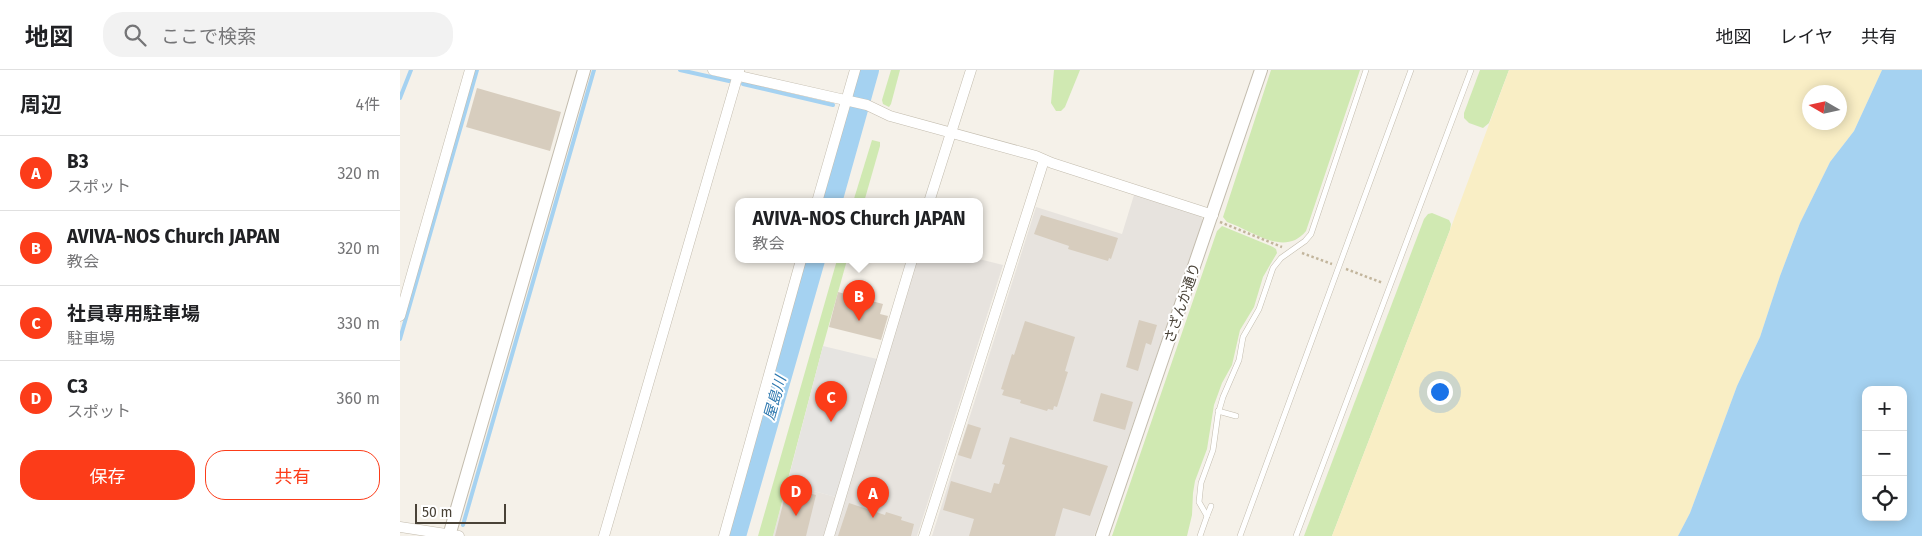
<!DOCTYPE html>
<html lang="ja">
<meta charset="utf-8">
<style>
:root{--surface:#fff;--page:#f2f2f2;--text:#202124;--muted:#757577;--line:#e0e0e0;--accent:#fc3c19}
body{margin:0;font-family:"Fira Sans","Noto Sans JP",sans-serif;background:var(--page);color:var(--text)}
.controls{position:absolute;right:15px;bottom:15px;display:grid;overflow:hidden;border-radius:10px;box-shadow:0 2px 12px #0003}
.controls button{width:45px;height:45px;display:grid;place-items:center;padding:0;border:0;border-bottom:1px solid var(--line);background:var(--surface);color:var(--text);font:25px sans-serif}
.compass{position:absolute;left:1402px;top:15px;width:45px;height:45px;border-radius:50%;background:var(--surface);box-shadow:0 2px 12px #0003;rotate:279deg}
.scale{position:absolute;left:15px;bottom:12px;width:91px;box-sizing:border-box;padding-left:5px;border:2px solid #494237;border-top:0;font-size:14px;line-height:18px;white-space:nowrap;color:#494237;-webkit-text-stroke:4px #fff;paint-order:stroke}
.you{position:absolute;left:1039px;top:321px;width:18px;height:18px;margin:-12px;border:4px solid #fff;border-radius:50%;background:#1a73e8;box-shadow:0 0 0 8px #1a73e833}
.badge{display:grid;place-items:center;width:32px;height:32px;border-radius:50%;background:var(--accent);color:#fff;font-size:16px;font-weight:700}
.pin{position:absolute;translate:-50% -41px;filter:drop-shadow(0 1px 2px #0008)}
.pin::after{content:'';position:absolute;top:26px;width:18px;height:15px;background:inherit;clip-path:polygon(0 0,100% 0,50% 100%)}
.popup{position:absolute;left:335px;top:128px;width:248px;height:65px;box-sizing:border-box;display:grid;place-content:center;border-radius:10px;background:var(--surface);filter:drop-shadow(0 1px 4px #0005);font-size:16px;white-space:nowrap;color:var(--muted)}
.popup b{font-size:19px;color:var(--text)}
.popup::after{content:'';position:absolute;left:50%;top:100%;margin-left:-10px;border:10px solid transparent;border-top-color:var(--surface)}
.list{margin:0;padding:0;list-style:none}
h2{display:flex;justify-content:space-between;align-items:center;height:65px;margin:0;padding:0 20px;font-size:21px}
h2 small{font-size:16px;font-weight:400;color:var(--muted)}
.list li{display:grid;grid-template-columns:32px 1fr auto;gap:15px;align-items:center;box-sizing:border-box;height:75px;padding:0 20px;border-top:1px solid var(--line)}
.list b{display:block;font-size:19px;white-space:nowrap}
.list p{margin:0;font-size:16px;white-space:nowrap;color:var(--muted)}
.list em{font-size:16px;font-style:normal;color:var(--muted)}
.actions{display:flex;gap:10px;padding:15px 20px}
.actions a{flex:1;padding:11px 0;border:1px solid var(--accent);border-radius:20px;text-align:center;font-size:18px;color:var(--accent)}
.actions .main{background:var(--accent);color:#fff}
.icon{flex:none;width:28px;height:28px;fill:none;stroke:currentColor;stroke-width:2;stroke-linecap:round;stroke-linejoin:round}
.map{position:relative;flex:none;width:1522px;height:466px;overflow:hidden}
header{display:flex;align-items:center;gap:30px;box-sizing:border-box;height:70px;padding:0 25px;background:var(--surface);border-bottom:1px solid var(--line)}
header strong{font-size:24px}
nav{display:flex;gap:28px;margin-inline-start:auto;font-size:18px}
.search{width:350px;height:45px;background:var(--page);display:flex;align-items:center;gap:12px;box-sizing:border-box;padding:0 18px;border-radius:20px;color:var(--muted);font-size:19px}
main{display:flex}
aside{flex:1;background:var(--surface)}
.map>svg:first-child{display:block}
.industrial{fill:#e7e3de}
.green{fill:#d0e9b2}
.sand{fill:#f9eec5;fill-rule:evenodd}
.parking{fill:#e6e4e1}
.water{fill:#a5d2f1;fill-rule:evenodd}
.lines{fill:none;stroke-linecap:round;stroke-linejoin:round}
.stream{stroke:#a5d2f1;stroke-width:4}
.river{stroke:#a5d2f1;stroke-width:22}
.building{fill:#d7cdbe}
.service-casing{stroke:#c3bcae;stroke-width:6}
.minor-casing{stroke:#c3bcae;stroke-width:11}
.tertiary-casing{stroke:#c3bcae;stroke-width:14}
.path{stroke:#c2b59c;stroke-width:2.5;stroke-dasharray:2.5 2.5;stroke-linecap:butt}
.service{stroke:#fff;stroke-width:5}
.minor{stroke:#fff;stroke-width:10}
.tertiary{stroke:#fff;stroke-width:12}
.labels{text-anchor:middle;stroke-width:4;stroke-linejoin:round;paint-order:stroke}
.street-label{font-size:14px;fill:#494237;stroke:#fff}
.water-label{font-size:15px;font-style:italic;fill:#2d78af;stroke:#fff}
</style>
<header>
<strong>地図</strong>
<div class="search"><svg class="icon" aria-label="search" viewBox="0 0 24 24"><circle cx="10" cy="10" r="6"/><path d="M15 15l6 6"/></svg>ここで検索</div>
<nav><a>地図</a><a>レイヤ</a><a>共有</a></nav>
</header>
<main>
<aside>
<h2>周辺<small>4件</small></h2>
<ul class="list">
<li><span class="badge">A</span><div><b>B3</b><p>スポット</p></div><em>320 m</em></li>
<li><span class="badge">B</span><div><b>AVIVA-NOS Church JAPAN</b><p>教会</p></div><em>320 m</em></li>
<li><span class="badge">C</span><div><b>社員専用駐車場</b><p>駐車場</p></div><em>330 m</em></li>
<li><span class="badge">D</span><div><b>C3</b><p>スポット</p></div><em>360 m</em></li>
</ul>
<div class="actions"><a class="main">保存</a><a>共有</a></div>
</aside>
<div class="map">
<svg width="1522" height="466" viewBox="0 0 1522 466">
<rect width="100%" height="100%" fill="#f5f1e9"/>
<g class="industrial">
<path d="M734,125L801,146L803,151L694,466H532L636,137L722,164Z"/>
<path d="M579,189L603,195L517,466H434L517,190Z"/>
<path d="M387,414L436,427L424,466H373Z"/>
</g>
<g class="green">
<path d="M491,0H500L491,34L489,37L483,34L482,30Z"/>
<path d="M654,0H680L665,37L661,41H656L651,33Z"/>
<path d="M871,0H960L906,161C884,188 852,160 827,152L823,147Z"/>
<path d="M1080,0H1109L1089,53L1083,58L1069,53L1064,48V43Z"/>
<path d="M472,70L480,72V76L464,132H453Z"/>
<path d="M1032,143L1049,150L1051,154L1050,160L932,466H904L1024,149L1028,144Z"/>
<path d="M822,156L873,177L876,179L877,183L863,207L854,237L840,260L832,295L822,313L814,335L807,379L795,411L793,423L792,445L787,466H712L817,161Z"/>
<path d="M437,190H447L423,276L373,466H358Z"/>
</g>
<path class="sand" d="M1109,0H1482L1454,61L1430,92L1400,153L1380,206L1360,267L1337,316L1290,443L1278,466H932L1050,160ZM1410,22H1440V52H1410Z"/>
<path class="parking" d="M423,276L477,289L436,427L387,414Z"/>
<path class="water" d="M1482,0H1522V466H1278L1290,443L1337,316L1360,267L1380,206L1400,153L1430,92L1454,61ZM1466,320H1503V447H1466Z"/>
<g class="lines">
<g class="stream">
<path d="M280,0L329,11"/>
<path d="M343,14L433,35"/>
<path d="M0,28L11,0"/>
<path d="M449,39L457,40"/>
<path d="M0,269L77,0"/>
<path d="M63,455L194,0"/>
</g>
<g class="river">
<path d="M431,132L468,0"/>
<path d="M335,466L414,190"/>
</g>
</g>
<g class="building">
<path d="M77,18L161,42L150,81L66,57Z"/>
<path d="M641,145L718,168L711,189L709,188L708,191L668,179L669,176L634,164Z"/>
<path d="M438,222L483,234L480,244L488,246L481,270L429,257Z"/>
<path d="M739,250L757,255L751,275L746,273L738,301L726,297Z"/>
<path d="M625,251L675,267L665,301L668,302L657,337L654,336L653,340L648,339L647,341L620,333L621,330L602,325L604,320L601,319L612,284L614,285Z"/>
<path d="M701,323L733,332L725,360L693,351Z"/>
<path d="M568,354L581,358L571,389L558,385Z"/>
<path d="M610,367L708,396L690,446L663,438L655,466H569L574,449L543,440L551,411L591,423L594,413L599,414L605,395L602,394Z"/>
<path d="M387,418L416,425L406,466H375Z"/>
<path d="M449,433L485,445L486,442L502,447L501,450L514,454L511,466H438Z"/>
</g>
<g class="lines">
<defs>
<g id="service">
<path d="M818,341L836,346"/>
<path d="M807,446L811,436"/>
<path d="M800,466L807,446L799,432L801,413L813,380L818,344L823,327L839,290L843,267L859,239L873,198L881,188L905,171L911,164L966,0"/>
<path d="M840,466L1011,0"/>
<path d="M896,466L1071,0"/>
</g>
<g id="minor">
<path d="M313,0L467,35L490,46L636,86L652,93L813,145"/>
<path d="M417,132L455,0"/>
<path d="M529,132L571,0"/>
<path d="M0,246L70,0"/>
<path d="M0,457L59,466"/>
<path d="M204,466L339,1"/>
<path d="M324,466L401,190"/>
<path d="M429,466L512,190"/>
<path d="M524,466L644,90"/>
</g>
<g id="tertiary">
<path d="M49,466L184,0"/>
<path d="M702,466L861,0"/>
</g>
</defs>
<use href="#service" class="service-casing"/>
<use href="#minor" class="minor-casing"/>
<use href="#tertiary" class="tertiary-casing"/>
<g class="path">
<path d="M820,152L882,177"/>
<path d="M902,183L932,194"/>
<path d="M946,199L983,213"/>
</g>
<use href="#service" class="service"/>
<use href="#minor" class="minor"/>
<use href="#tertiary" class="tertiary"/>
</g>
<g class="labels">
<g class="street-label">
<text transform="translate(782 233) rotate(-71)" y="5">さざんか通り</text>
</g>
<g class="water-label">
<text transform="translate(375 328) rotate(-74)" y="5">屋島川</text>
</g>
</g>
</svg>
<div class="controls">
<button>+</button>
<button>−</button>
<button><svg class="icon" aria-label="locate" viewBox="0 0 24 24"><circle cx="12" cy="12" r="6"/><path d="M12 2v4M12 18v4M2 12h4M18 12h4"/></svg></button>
</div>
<svg class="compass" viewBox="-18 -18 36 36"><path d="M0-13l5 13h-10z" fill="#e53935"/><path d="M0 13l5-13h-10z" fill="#757577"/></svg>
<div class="scale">50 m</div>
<div class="you"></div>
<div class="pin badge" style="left:473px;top:448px">A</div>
<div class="pin badge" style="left:459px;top:251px">B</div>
<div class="popup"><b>AVIVA-NOS Church JAPAN</b>教会</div>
<div class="pin badge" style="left:431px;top:352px">C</div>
<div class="pin badge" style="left:396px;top:446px">D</div>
</div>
</main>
